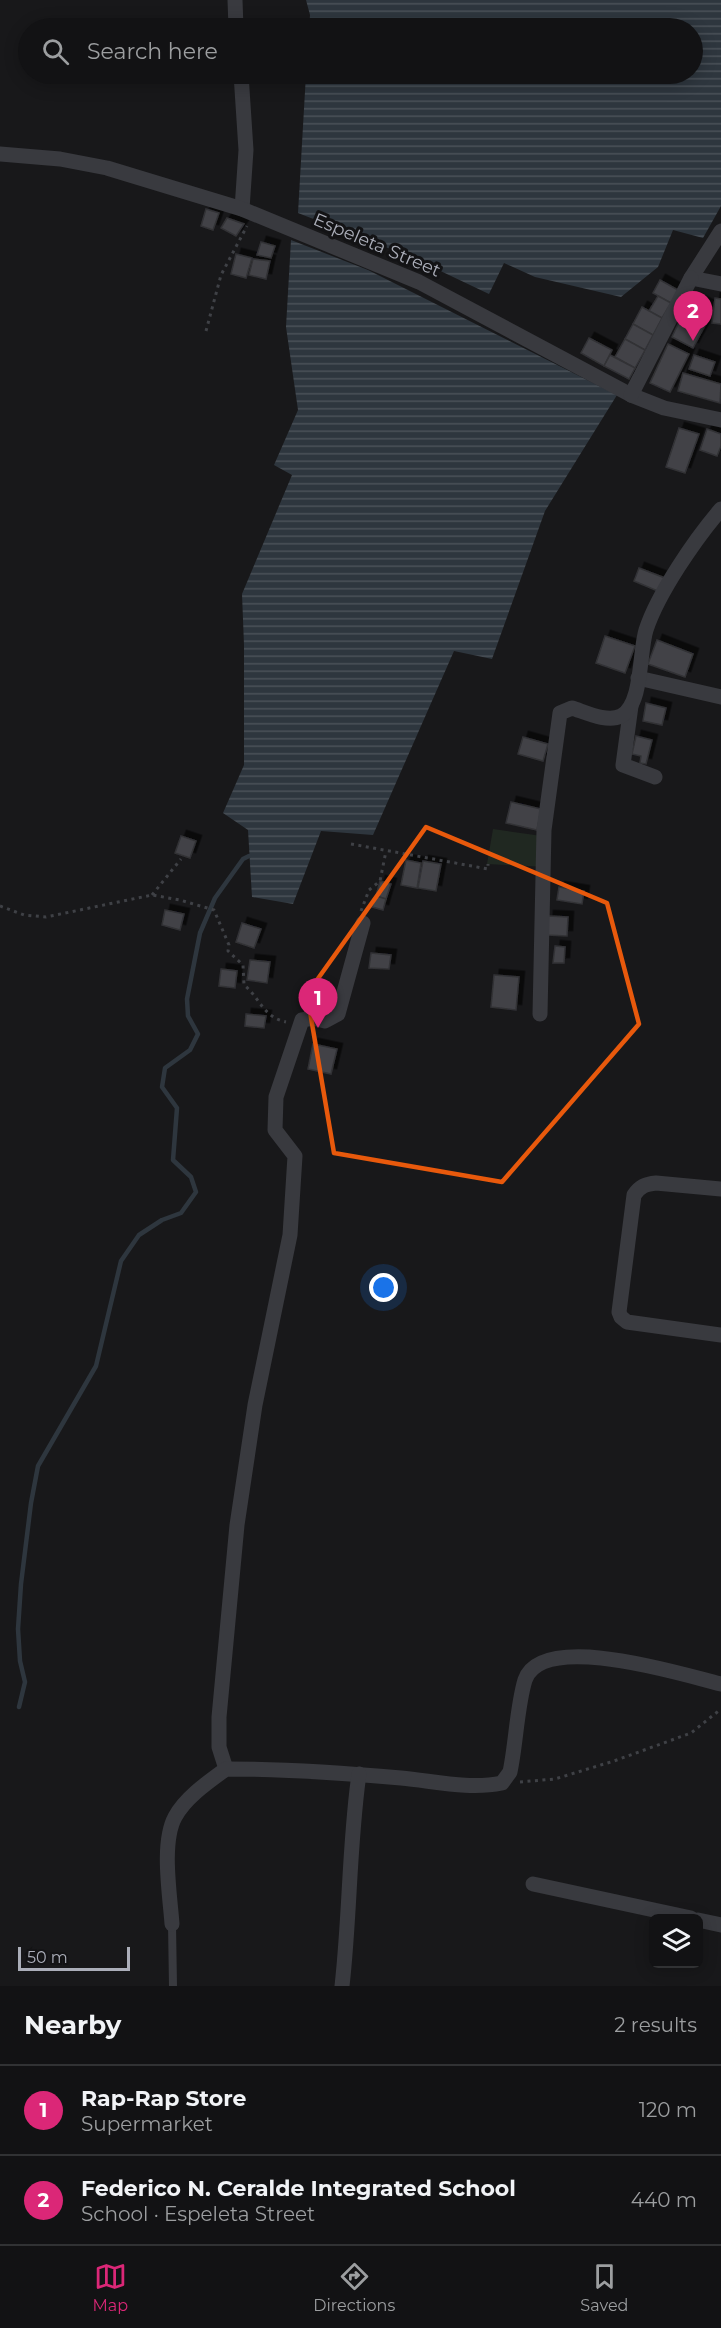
<!DOCTYPE html>
<meta charset="utf-8">
<style>
:root{--surface:#121214;--page:#1f2022;--text:#f1f3f6;--muted:#9c9ea0;--line:#313234;--accent:#db2777}
body{margin:0;font-family:Montserrat,sans-serif;background:var(--page);color:var(--text)}
.controls{position:absolute;right:18px;bottom:18px;display:grid;overflow:hidden;border-radius:9px;box-shadow:0 3px 15px #0003}
.controls button{width:54px;height:54px;display:grid;place-items:center;padding:0;border:0;border-bottom:2px solid var(--line);background:var(--surface);color:var(--text);font:30px sans-serif}
.scale{position:absolute;left:18px;bottom:15px;width:112px;box-sizing:border-box;padding-left:6px;border:3px solid #abaeb9;border-top:0;font-size:16px;line-height:21px;white-space:nowrap;color:#abaeb9;-webkit-text-stroke:4px #131315;paint-order:stroke}
.you{position:absolute;left:384px;top:1288px;width:21px;height:21px;margin:-15px;border:4px solid #fff;border-radius:50%;background:#1a73e8;box-shadow:0 0 0 9px #1a73e833}
.badge{display:grid;place-items:center;width:39px;height:39px;border-radius:50%;background:var(--accent);color:#fff;font-size:20px;font-weight:700}
.pin{position:absolute;translate:-50% -50px;filter:drop-shadow(0 2px 3px #0008)}
.pin::after{content:'';position:absolute;top:32px;width:21px;height:18px;background:inherit;clip-path:polygon(0 0,100% 0,50% 100%)}
.list{margin:0;padding:0;list-style:none}
h2{display:flex;justify-content:space-between;align-items:center;height:78px;margin:0;padding:0 24px;font-size:26px}
h2 small{font-size:20px;font-weight:400;color:var(--muted)}
.list li{display:grid;grid-template-columns:39px 1fr auto;gap:18px;align-items:center;box-sizing:border-box;height:90px;padding:0 24px;border-top:2px solid var(--line)}
.list b{display:block;font-size:22px;white-space:nowrap}
.list p{margin:0;font-size:20px;white-space:nowrap;color:var(--muted)}
.list em{font-size:20px;font-style:normal;color:var(--muted)}
.icon{flex:none;width:33px;height:33px;fill:none;stroke:currentColor;stroke-width:2;stroke-linecap:round;stroke-linejoin:round}
.map{position:relative;flex:none;width:721px;height:1986px;overflow:hidden}
.search{position:absolute;background:var(--surface);box-shadow:0 3px 15px #0003;left:18px;right:18px;top:18px;height:66px;display:flex;align-items:center;gap:15px;box-sizing:border-box;padding:0 21px;border-radius:33px;color:var(--muted);font-size:22px}
.sheet{height:258px;background:var(--surface)}
nav{display:flex;justify-content:space-around;align-items:center;box-sizing:border-box;height:84px;border-top:2px solid var(--line);background:var(--surface);font-size:16px;color:var(--muted)}
nav a{display:grid;justify-items:center;gap:3px}
nav .on{color:var(--accent)}
.map>svg:first-child{display:block}
.pitch{fill:#202821}
.water{fill:url(#water-rules)}
.lines{fill:none;stroke-linecap:round;stroke-linejoin:round}
.stream{stroke:#2e363e;stroke-width:4.5}
.building{fill:#424347;stroke:#323236;stroke-width:1.5;filter:url(#shadow)}
.path{stroke:#3f4146;stroke-width:3;stroke-dasharray:3 4.5;stroke-linecap:butt}
.lane{stroke:#393a3f;stroke-width:8}
.street{stroke:#393a3f;stroke-width:15}
.marked{fill:none;stroke:#e8590c;stroke-width:4.5;stroke-linejoin:round}
.labels{text-anchor:middle;stroke-width:6;stroke-linejoin:round;paint-order:stroke}
.street-label{font-size:18px;fill:#abaeb9;stroke:#131315}
</style>
<div class="map">
<svg width="721" height="1986" viewBox="0 0 721 1986">
<defs>
<pattern id="water-rules" width="6" height="5" patternUnits="userSpaceOnUse" patternTransform="scale(1.5)"><rect width="6" height="5" fill="#2e363e"/><path d="M0 2.5h6" fill="none" stroke="#4a5158"/></pattern>
<filter id="shadow"><feDropShadow dx="5.5" dy="-5.5" stdDeviation="0" flood-color="#0009"/></filter>
</defs>
<rect width="100%" height="100%" fill="#18181a"/>
<path class="pitch" d="M493,829L549,837L547,867L487,864Z"/>
<g class="water">
<path d="M306,0H721V206L703,238L673,230L658,267L621,297L535,277L504,263L489,294L411,257L298,213L306,74H692V28H309L310,15Z"/>
<path d="M291,240L368,270L617,395L545,511L492,659L454,651L373,835L321,831L293,904L252,897L248,830L223,813L244,765V645L242,594L292,475L274,465L298,410L286,327Z"/>
</g>
<g class="lines">
<path class="stream" d="M19,1707L25,1682L20,1661L18,1629L21,1584L31,1503L38,1466L96,1366L121,1261L139,1235L162,1220L181,1213L196,1192L191,1177L173,1160L177,1108L162,1087L165,1068L190,1050L198,1034L188,1016L187,999L200,933L215,898L243,859L249,856"/>
</g>
<g class="building">
<path d="M206,209L219,213L213,230L201,226Z"/>
<path d="M227,218L244,224L236,236L221,228Z"/>
<path d="M261,242L275,246L271,258L257,255Z"/>
<path d="M236,254L252,258L246,278L231,274Z"/>
<path d="M253,259L270,261L266,279L249,275Z"/>
<path d="M660,280L678,290L671,303L653,293Z"/>
<path d="M658,296L671,303L662,318L649,311Z"/>
<path d="M691,297L711,307L710,316L693,348L672,337Z"/>
<path d="M715,298L721,299V324L712,323Z"/>
<path d="M642,307L662,318L653,335L633,324Z"/>
<path d="M633,324L653,335L645,350L625,339Z"/>
<path d="M589,338L612,350L604,366L581,353Z"/>
<path d="M625,339L645,350L635,368L615,357Z"/>
<path d="M668,344L689,354L670,392L650,383Z"/>
<path d="M610,355L635,368L629,379L604,366Z"/>
<path d="M694,355L715,362L710,376L689,369Z"/>
<path d="M683,373L721,384L720,403L678,391Z"/>
<path d="M679,428L699,434L685,473L666,467Z"/>
<path d="M707,429L721,434V446L717,456L700,450Z"/>
<path d="M639,568L665,578L660,592L634,581Z"/>
<path d="M605,636L635,646L625,673L596,663Z"/>
<path d="M657,640L693,654L685,677L648,664Z"/>
<path d="M646,703L666,708L662,725L643,721Z"/>
<path d="M636,736L652,740L646,764L640,763L641,756L632,754Z"/>
<path d="M523,737L548,744L543,761L518,754Z"/>
<path d="M511,802L541,809L537,830L506,823Z"/>
<path d="M181,836L196,841L190,858L175,853Z"/>
<path d="M406,860L421,863L417,888L401,885Z"/>
<path d="M423,861L441,864L436,891L418,888Z"/>
<path d="M380,881L391,884L386,899L376,896Z"/>
<path d="M559,887L584,891L582,904L557,900Z"/>
<path d="M376,896L386,899L383,910L372,907Z"/>
<path d="M165,910L184,914L180,930L162,925Z"/>
<path d="M548,916L568,917L567,936L547,935Z"/>
<path d="M242,923L261,929L254,948L236,942Z"/>
<path d="M555,946L565,947L564,963H553Z"/>
<path d="M371,953L391,955L389,969L369,968Z"/>
<path d="M250,960L270,962L267,983L247,980Z"/>
<path d="M221,969L237,971L235,988L219,986Z"/>
<path d="M494,975L519,977L516,1010L491,1007Z"/>
<path d="M246,1014L266,1016L264,1028L245,1026Z"/>
<path d="M313,1044L337,1049L331,1074L308,1069Z"/>
</g>
<g class="lines">
<g class="path">
<path d="M206,331L221,275L247,226"/>
<path d="M351,844L488,869V864"/>
<path d="M152,895L181,859"/>
<path d="M0,906L24,915L46,917L152,895L180,900L214,910L229,945L228,951L243,965L244,985C260,998 263,1017 286,1022"/>
<path d="M361,911L369,890L380,881L386,851"/>
<path d="M520,1782L555,1779L614,1761L691,1733L721,1709"/>
</g>
<path class="lane" d="M172,1924L173,1986"/>
<g class="street">
<path d="M235,0L236,28"/>
<path d="M241,74L246,150L242,209"/>
<path d="M0,154L60,159L107,168L242,209L419,282L631,395L664,408L721,420"/>
<path d="M721,231L691,278L721,284"/>
<path d="M631,395L691,278"/>
<path d="M638,678L721,697"/>
<path d="M631,706L623,765L655,777"/>
<path d="M540,1014L544,830L560,713L572,708C585,712 607,723 621,716C643,704 639,652 646,630C658,593 696,538 721,509"/>
<path d="M721,1189L656,1183C646,1184 640,1186 634,1195L619,1312L621,1317L627,1322L721,1335"/>
<path d="M226,1769L219,1747V1717L237,1525L255,1405L290,1235L295,1156L275,1130L276,1097L302,1020L313,1018L325,1021L338,1014L363,923"/>
<path d="M533,1884L691,1918"/>
<path d="M698,1920L721,1925"/>
<path d="M172,1924C170,1895 161,1843 175,1817C185,1798 208,1782 226,1769C284,1769 343,1773 401,1778C434,1781 469,1790 502,1783L510,1772C516,1744 517,1706 525,1680C542,1630 684,1675 721,1684"/>
<path d="M342,1986C350,1916 349,1844 359,1774"/>
</g>
</g>
<path class="marked" d="M426,827L607,903L639,1024L502,1182L334,1153L307,994Z"/>
<g class="labels">
<g class="street-label">
<text transform="translate(377 245) rotate(23)" y="6">Espeleta Street</text>
</g>
</g>
</svg>
<div class="controls">
<button><svg class="icon" aria-label="layers" viewBox="0 0 24 24"><path d="M12 4l9 5-9 5-9-5zM3 14l9 5 9-5"/></svg></button>
</div>
<div class="scale">50 m</div>
<div class="you"></div>
<div class="pin badge" style="left:318px;top:1028px">1</div>
<div class="pin badge" style="left:693px;top:341px">2</div>
<div class="search"><svg class="icon" aria-label="search" viewBox="0 0 24 24"><circle cx="10" cy="10" r="6"/><path d="M15 15l6 6"/></svg>Search here</div>
</div>
<section class="sheet">
<h2>Nearby<small>2 results</small></h2>
<ul class="list">
<li><span class="badge">1</span><div><b>Rap-Rap Store</b><p>Supermarket</p></div><em>120 m</em></li>
<li><span class="badge">2</span><div><b>Federico N. Ceralde Integrated School</b><p>School · Espeleta Street</p></div><em>440 m</em></li>
</ul>
</section>
<nav>
<a class="on"><svg class="icon" aria-label="map" viewBox="0 0 24 24"><path d="M3 6l6-2 6 2 6-2v14l-6 2-6-2-6 2zM9 4v14M15 6v14"/></svg>Map</a>
<a><svg class="icon" aria-label="directions" viewBox="0 0 24 24"><path d="M12 3l9 9-9 9-9-9zM9 14v-3h6M13 9l2 2-2 2"/></svg>Directions</a>
<a><svg class="icon" aria-label="saved" viewBox="0 0 24 24"><path d="M7 4h10v16l-5-4-5 4z"/></svg>Saved</a>
</nav>
